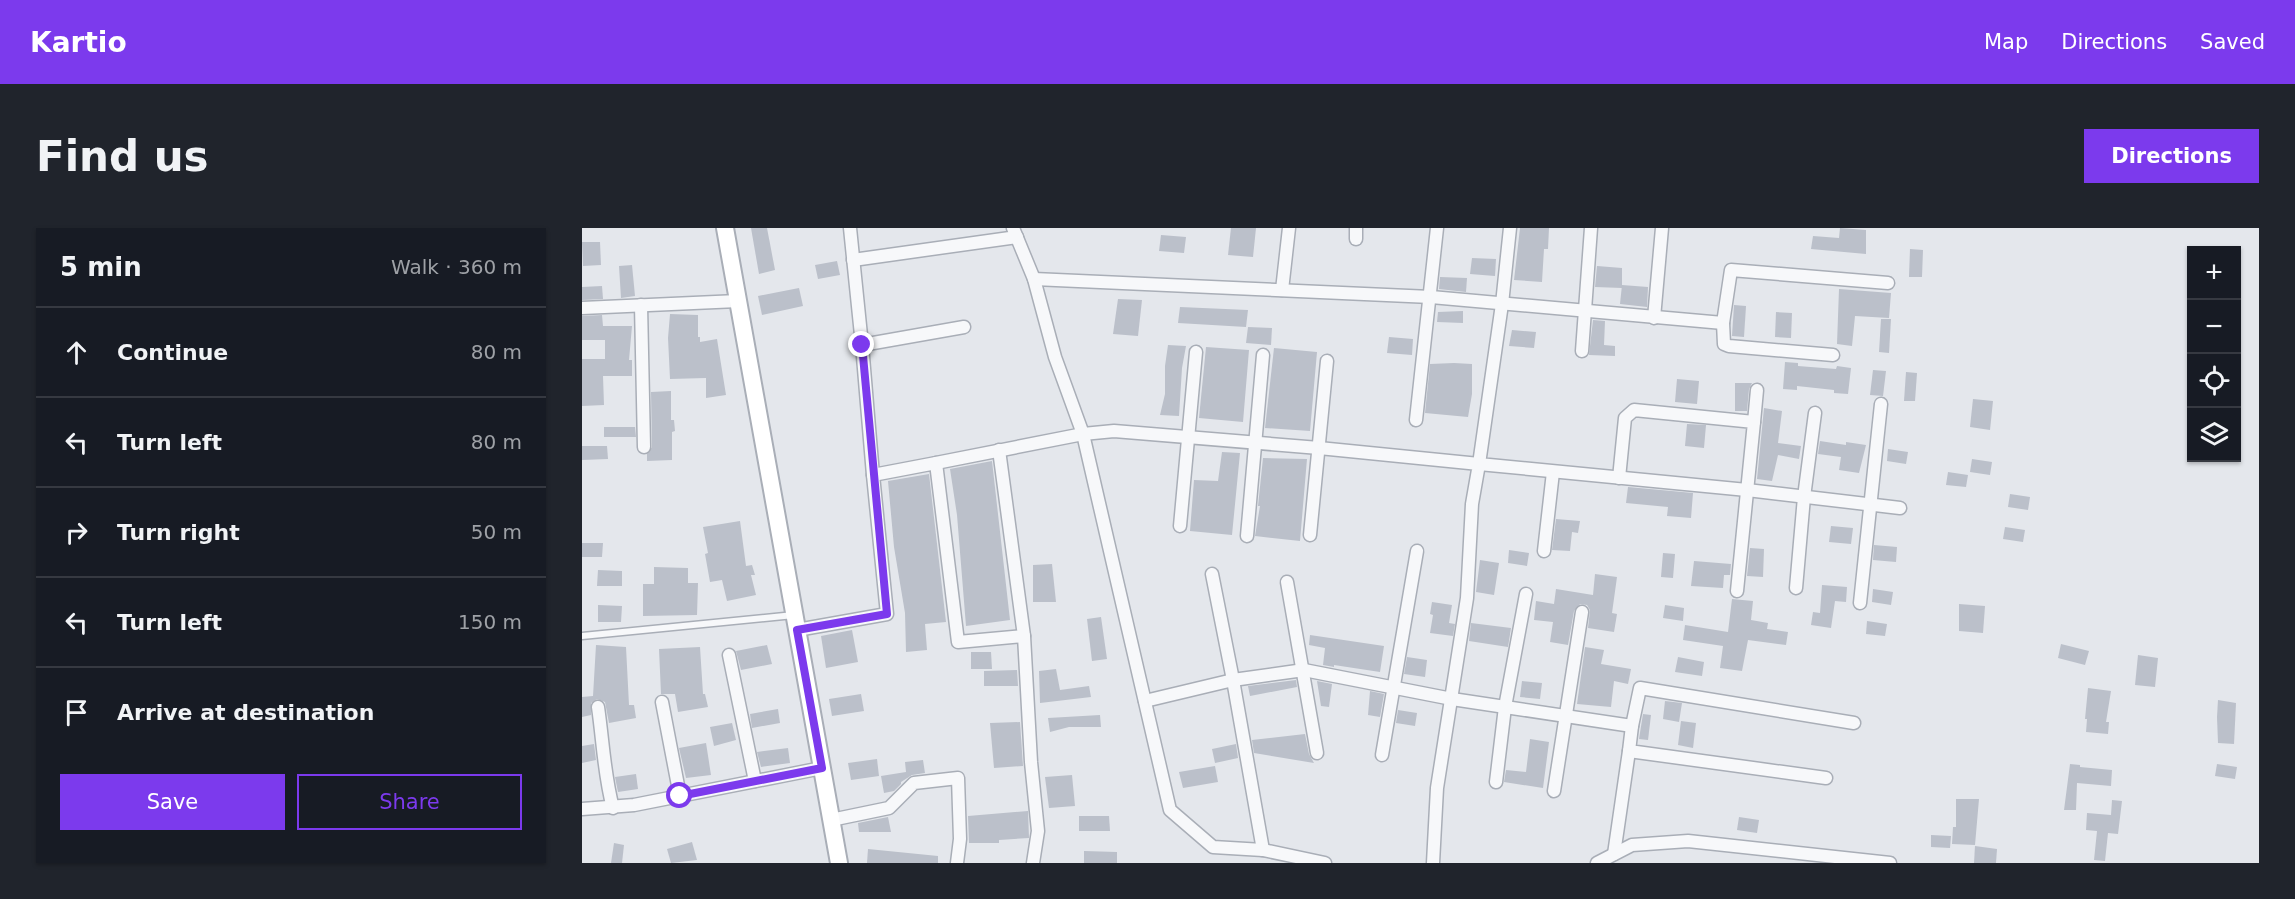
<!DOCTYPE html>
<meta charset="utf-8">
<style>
:root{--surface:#171b24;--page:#20242c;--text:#f1f3f6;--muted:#9ea1a6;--line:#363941;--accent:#7c3aed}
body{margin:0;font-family:"DejaVu Sans",sans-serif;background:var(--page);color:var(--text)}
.controls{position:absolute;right:18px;top:18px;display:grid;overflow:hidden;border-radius:0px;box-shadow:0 2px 4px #0004}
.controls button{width:54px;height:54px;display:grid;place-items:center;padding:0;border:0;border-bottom:2px solid var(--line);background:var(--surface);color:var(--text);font:30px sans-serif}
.stop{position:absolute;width:18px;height:18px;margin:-14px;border:4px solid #7c3aed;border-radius:50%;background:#fff}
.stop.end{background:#7c3aed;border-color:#fff;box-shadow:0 2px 6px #0008}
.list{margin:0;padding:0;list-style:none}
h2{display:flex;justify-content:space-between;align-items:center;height:78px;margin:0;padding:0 24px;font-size:26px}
h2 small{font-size:20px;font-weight:400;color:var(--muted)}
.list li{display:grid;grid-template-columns:39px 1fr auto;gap:18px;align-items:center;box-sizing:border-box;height:90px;padding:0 24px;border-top:2px solid var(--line)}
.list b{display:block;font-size:22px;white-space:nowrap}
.list em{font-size:20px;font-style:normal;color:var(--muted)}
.actions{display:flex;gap:12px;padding:18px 24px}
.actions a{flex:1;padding:14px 0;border:2px solid var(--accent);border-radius:0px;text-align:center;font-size:21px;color:var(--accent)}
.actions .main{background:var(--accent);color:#fff}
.icon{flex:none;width:33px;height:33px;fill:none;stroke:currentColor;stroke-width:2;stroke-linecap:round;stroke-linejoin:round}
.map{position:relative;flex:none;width:1677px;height:635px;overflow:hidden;border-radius:0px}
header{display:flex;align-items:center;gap:36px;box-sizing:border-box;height:84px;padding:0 30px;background:var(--accent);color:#fff}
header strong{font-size:28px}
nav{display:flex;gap:33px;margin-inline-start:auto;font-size:21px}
.intro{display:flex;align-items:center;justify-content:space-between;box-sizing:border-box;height:144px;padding:0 36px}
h1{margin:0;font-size:42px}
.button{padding:15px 27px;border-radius:0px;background:var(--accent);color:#fff;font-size:21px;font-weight:700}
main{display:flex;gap:36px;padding:0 36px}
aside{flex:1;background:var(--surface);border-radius:0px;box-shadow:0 2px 4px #0004}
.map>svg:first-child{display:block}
.building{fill:#bbc0ca}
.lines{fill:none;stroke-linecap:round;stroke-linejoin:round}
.service-casing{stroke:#a9aeb7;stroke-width:9}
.minor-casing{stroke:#a9aeb7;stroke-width:15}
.secondary-casing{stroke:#a9aeb7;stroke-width:20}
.service{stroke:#f7f8fa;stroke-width:6}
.minor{stroke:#f7f8fa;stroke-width:12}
.secondary{stroke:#fff;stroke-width:16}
.route{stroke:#7c3aed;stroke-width:8}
</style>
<header>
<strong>Kartio</strong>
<nav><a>Map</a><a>Directions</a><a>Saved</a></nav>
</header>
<div class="intro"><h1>Find us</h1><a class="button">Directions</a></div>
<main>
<aside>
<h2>5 min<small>Walk · 360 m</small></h2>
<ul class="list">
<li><svg class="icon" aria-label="ahead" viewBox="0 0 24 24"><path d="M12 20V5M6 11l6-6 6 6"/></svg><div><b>Continue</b></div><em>80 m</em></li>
<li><svg class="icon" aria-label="left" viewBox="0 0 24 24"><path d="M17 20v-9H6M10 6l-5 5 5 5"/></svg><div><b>Turn left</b></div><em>80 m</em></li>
<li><svg class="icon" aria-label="right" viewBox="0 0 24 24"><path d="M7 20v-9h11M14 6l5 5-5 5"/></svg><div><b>Turn right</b></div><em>50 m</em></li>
<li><svg class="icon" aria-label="left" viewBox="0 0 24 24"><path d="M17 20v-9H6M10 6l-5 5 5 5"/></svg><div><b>Turn left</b></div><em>150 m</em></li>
<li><svg class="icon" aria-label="arrive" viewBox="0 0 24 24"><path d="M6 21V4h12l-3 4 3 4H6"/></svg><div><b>Arrive at destination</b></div></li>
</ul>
<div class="actions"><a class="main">Save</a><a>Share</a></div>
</aside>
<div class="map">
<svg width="1677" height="635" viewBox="0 0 1677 635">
<rect width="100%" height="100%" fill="#e4e7ec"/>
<g class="building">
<path d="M169,0H185L193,42L177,46Z"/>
<path d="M649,0H674L671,29L646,27Z"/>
<path d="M938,0H967L966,21H962L960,54L932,52Z"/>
<path d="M1258,0L1284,2V26L1229,21L1231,8L1257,10Z"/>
<path d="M579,7L604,9L602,25L577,23Z"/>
<path d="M0,14H18L19,37L1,38Z"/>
<path d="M1328,21L1341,22L1340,49H1327Z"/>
<path d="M890,30L914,31L913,48L888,46Z"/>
<path d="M255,33L258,47L236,51L233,37Z"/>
<path d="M50,37L53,68L39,70L37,38Z"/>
<path d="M1015,38L1040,40V60L1013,59Z"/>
<path d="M858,49L885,50L884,64L857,61Z"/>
<path d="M1040,57L1066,59L1065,79L1038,76Z"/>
<path d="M20,58L21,71L0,72V59Z"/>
<path d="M217,60L221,78L180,87L176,68Z"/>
<path d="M1257,61L1309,65L1307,90L1273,88L1270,118L1255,116Z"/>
<path d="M536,71L560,72L556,108L531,106Z"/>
<path d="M1152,77L1164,78L1162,109L1150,108Z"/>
<path d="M598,79L666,82L664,99L596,95Z"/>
<path d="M881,83V95L855,94L856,84Z"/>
<path d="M1194,84L1210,85L1209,110L1193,109Z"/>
<path d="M88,86L116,87V109H118V114L135,111L144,167L124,170V150L88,151L86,110Z"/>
<path d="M20,87L21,98H50L47,132H50V148H21L22,177L0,178V131H23V112H0V88Z"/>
<path d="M1299,91H1309L1307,125L1297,124Z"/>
<path d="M1011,92L1023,93L1022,117L1033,118V128L1007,127Z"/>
<path d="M666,99L690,100L689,117L664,115Z"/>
<path d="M930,102L954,104L952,120L927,118Z"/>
<path d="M807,109L831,111L830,127L805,125Z"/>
<path d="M586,117L604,118L600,140L597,188L578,187L583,166V138Z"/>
<path d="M624,119L667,122L661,194L617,190Z"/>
<path d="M692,120L735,124L728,203L683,200Z"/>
<path d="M1203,134L1216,135V138L1254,141L1255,138L1269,140L1266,166L1252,165V162L1215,158V162L1201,161Z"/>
<path d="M872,135L890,136V166L886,189L843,185L848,136Z"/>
<path d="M1291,142L1304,143L1301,168L1288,167Z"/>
<path d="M1324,144L1335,145L1333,173H1322Z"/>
<path d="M1095,151L1117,153L1115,176L1093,174Z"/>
<path d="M1153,155H1170L1167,161L1165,183H1153Z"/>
<path d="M89,163V192H92L93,203L90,204V232L65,233V226L70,219L69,164Z"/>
<path d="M1391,171L1411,173L1408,202L1388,199Z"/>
<path d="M1182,180L1200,183L1196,215L1219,218L1217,231L1196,227L1190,253L1175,251Z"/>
<path d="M1105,196L1124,197L1122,220L1103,218Z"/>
<path d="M22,199H53L54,209H22Z"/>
<path d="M1238,213L1264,217V214L1284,217L1277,245L1257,242L1259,229L1236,226Z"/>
<path d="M0,218H25L26,231L0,232Z"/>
<path d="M1306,221L1326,224L1324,236L1305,233Z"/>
<path d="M640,224L658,225L650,307L608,303L612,252L636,253Z"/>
<path d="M681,230L725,231L718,313L673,308L678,278H676Z"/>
<path d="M1390,231L1410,234L1408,247L1388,244Z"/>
<path d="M410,233L428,392L384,398L375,287L368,241Z"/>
<path d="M1366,244L1386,247L1384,259L1364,257Z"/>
<path d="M347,246L364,394L343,396L345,422L324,424L323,385L312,319L306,253Z"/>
<path d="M1046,259L1111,265L1109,290L1085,288L1086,279L1044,275Z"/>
<path d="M1428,266L1448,269L1446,282L1426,279Z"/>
<path d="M974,291L998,293L996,305L990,304L988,323L970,322Z"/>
<path d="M158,293L164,338L170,337L173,347H169L174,367L145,373L140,352L128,354L123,326L126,325L121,299Z"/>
<path d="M1249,298L1271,300L1269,316L1247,314Z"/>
<path d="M1423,299L1443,302L1441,314L1421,311Z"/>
<path d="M0,315H21L20,329H0Z"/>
<path d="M1292,317L1315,319L1314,334L1291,332Z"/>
<path d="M1168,320L1182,321L1181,349L1165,348Z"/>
<path d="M927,322L947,325L945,338L926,335Z"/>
<path d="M1081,325L1093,326L1091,350L1079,349Z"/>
<path d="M898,332L917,335L912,367L894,364Z"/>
<path d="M1112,333L1149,336L1148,347H1142L1141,360L1109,358Z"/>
<path d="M470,336L474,374H451V337Z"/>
<path d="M72,339L106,340V355H116L115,387L61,388V356H72Z"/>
<path d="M16,342L40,343V358H15Z"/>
<path d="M1013,346L1035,349L1030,385L1035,386L1032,404L1006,400L1008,382L1005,377L998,376L992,383L986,417L968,414L971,394L952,392L954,373L972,376L974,361L1011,367Z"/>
<path d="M1240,357L1265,359L1264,374L1253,373L1249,400L1229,397L1231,384L1238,385Z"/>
<path d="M1291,361L1311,364L1309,377L1290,374Z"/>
<path d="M1150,371L1171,373L1169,392L1186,395L1185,401L1206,404L1204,417L1166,412L1160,443L1138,440L1141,418L1101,412L1103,397L1146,404Z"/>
<path d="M850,374L870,377L867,395L873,396L871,408L848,405L851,387L848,386Z"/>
<path d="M1377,376L1403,378L1401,405L1377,403Z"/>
<path d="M16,377L40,378L39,394H16Z"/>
<path d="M1083,377L1102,380L1101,393L1081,390Z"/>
<path d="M519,389L525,431L510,433L505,391Z"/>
<path d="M1285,393L1305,396L1303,408L1284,406Z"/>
<path d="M889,395L929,400L926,419L887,413Z"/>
<path d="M270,402L276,434L244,440L239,408Z"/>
<path d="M728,407L802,418L798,444L752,437V439L741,437L743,420L727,417Z"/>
<path d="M1479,416L1507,423L1503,437L1476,430Z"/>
<path d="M14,417L44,419L47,477H52L54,490L27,495L23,474L15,471L9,475V487L0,489V469L11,468Z"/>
<path d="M185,417L190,436L159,442L154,423Z"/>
<path d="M118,419L121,466H123L126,479L96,484L93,466H79L77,421Z"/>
<path d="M1003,419L1022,422L1019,436L1049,441L1046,456L1032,453L1029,479L995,476Z"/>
<path d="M389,424H409L410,441H389Z"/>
<path d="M1556,427L1576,430L1573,459L1553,457Z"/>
<path d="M825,429L845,432L843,449L822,446Z"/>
<path d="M1096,429L1122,434L1120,448L1093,444Z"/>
<path d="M474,441L478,462L507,458L509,469L458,475L457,443Z"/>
<path d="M435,442L436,458H402V443Z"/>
<path d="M714,452L715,459L668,468L666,458Z"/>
<path d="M735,453L750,456L747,479L739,478Z"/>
<path d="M940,453L960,455L958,471L938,469Z"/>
<path d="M1506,460L1529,463L1524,494H1527L1526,506L1504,504L1505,491H1503Z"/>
<path d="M788,463L802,466L798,489L786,487Z"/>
<path d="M279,466L282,483L250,488L247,471Z"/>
<path d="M1636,472L1654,475L1652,516L1636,515L1635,489Z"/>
<path d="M1083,473L1100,475L1097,494L1081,491Z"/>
<path d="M196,481L198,495L170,500L168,486Z"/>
<path d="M816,482L835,485L833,498L814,495Z"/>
<path d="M1061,486L1069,487L1066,512L1057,511Z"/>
<path d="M518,487L519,499H487L468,504L466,490Z"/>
<path d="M1099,493L1114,495L1111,520L1096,517Z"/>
<path d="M438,494L441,538L412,540L408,495Z"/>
<path d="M150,495L154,512L132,518L128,499Z"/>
<path d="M723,506L727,526L732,535L672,525L670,512Z"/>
<path d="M948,511L967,514L961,560L922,554L924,542L944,544Z"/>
<path d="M124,515L129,547L104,550L97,520Z"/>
<path d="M12,516L14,532L0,535V518Z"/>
<path d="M654,516L656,530L633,535L630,521Z"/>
<path d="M206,520L208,535L179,539L175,524Z"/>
<path d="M295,531L297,548L269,552L266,535Z"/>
<path d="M341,532L343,545L330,547L319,554V556L312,563L302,565L299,548L324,544L323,534Z"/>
<path d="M1488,536L1498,537V539L1530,542L1529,558L1495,555L1494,582H1482Z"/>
<path d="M1635,536L1655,539L1653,551L1633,548Z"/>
<path d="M633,538L636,554L601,560L597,544Z"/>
<path d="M54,546L56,561L36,564L33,549Z"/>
<path d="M490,547L493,578L467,580L463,549Z"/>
<path d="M1374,571H1397L1393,617L1370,616L1371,599H1374Z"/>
<path d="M1530,572L1540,573L1536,606L1526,605L1523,633L1512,632L1515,603L1504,602L1505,585L1529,587Z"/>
<path d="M446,583L447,610L417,612V615H387L386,588Z"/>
<path d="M497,588H527L528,603H497Z"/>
<path d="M306,589L309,604H277L276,595Z"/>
<path d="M1157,589L1177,592L1175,605L1155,602Z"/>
<path d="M1349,607L1369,608L1368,620L1349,619Z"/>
<path d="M110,614L115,632L89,635L85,621Z"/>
<path d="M32,615L42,617L40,635H29Z"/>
<path d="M1393,618L1415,621L1414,635H1392Z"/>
<path d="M286,621L356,628V635H285Z"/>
<path d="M502,623L535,624V635H502Z"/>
</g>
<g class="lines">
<defs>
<path id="service" d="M0,408L212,387"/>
<g id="minor">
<path d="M268,0L280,117L382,99"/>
<path d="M431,0L452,51L473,129L501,206L588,582L631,619L681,622L743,635"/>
<path d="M928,0L920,76L897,236L1165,262L1318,280"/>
<path d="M774,11V0"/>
<path d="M271,32L435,9"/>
<path d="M452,51L849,69L1141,95"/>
<path d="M700,62L707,0"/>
<path d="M59,77L62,219"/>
<path d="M0,80L156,73"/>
<path d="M1072,90L1080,0"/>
<path d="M280,117L291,247"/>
<path d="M1000,123L1009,0"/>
<path d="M1251,127L1147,118L1142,116L1141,95L1149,42L1306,55"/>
<path d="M834,192L855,0"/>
<path d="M1172,194L1175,162"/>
<path d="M354,235L501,206L532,203L737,220L897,236L890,276L885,370L855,560L851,635"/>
<path d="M1037,250L1043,190L1052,182L1172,194L1155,363"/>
<path d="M598,298L614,124"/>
<path d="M728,307L745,133"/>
<path d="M665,308L681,127"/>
<path d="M962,323L971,244"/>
<path d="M630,346L651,452L722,442L870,471L1050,498L1058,460L1272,495"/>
<path d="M705,354L735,525"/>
<path d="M1214,360L1222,269L1233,185"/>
<path d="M1278,375L1299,176"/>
<path d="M215,402L305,386L291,247L354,235L376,414L442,408L417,222"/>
<path d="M442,408L449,534L456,603L451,635"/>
<path d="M147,427L173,553"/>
<path d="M563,473L651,452L681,622"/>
<path d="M80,474L98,568"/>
<path d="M16,479C21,513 22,547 31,580"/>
<path d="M1050,498L1047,523L1244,550"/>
<path d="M800,527L835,323"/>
<path d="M914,554L923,479L944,366"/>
<path d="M972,563L1000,384"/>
<path d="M0,581L52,577L240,540"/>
<path d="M249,592L307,580L332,555L376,550L378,611L375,635"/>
<path d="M1032,626L1047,523"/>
<path d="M1015,635L1050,617L1106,613L1308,635"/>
</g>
<path id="secondary" d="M143,0L257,635"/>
</defs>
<use href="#service" class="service-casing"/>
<use href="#minor" class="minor-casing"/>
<use href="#secondary" class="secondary-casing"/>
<use href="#service" class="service"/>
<use href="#minor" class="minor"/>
<use href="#secondary" class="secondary"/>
</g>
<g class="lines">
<path class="route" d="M98,568L240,540L215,402L305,386L280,117"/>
</g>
</svg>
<div class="controls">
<button>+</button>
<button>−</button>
<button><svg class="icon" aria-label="locate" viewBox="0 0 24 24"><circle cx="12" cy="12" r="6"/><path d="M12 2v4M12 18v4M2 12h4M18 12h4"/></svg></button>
<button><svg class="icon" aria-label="layers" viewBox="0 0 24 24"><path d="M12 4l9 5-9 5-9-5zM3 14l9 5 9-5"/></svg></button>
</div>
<div class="stop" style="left:98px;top:568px"></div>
<div class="stop end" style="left:280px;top:117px"></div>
</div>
</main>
